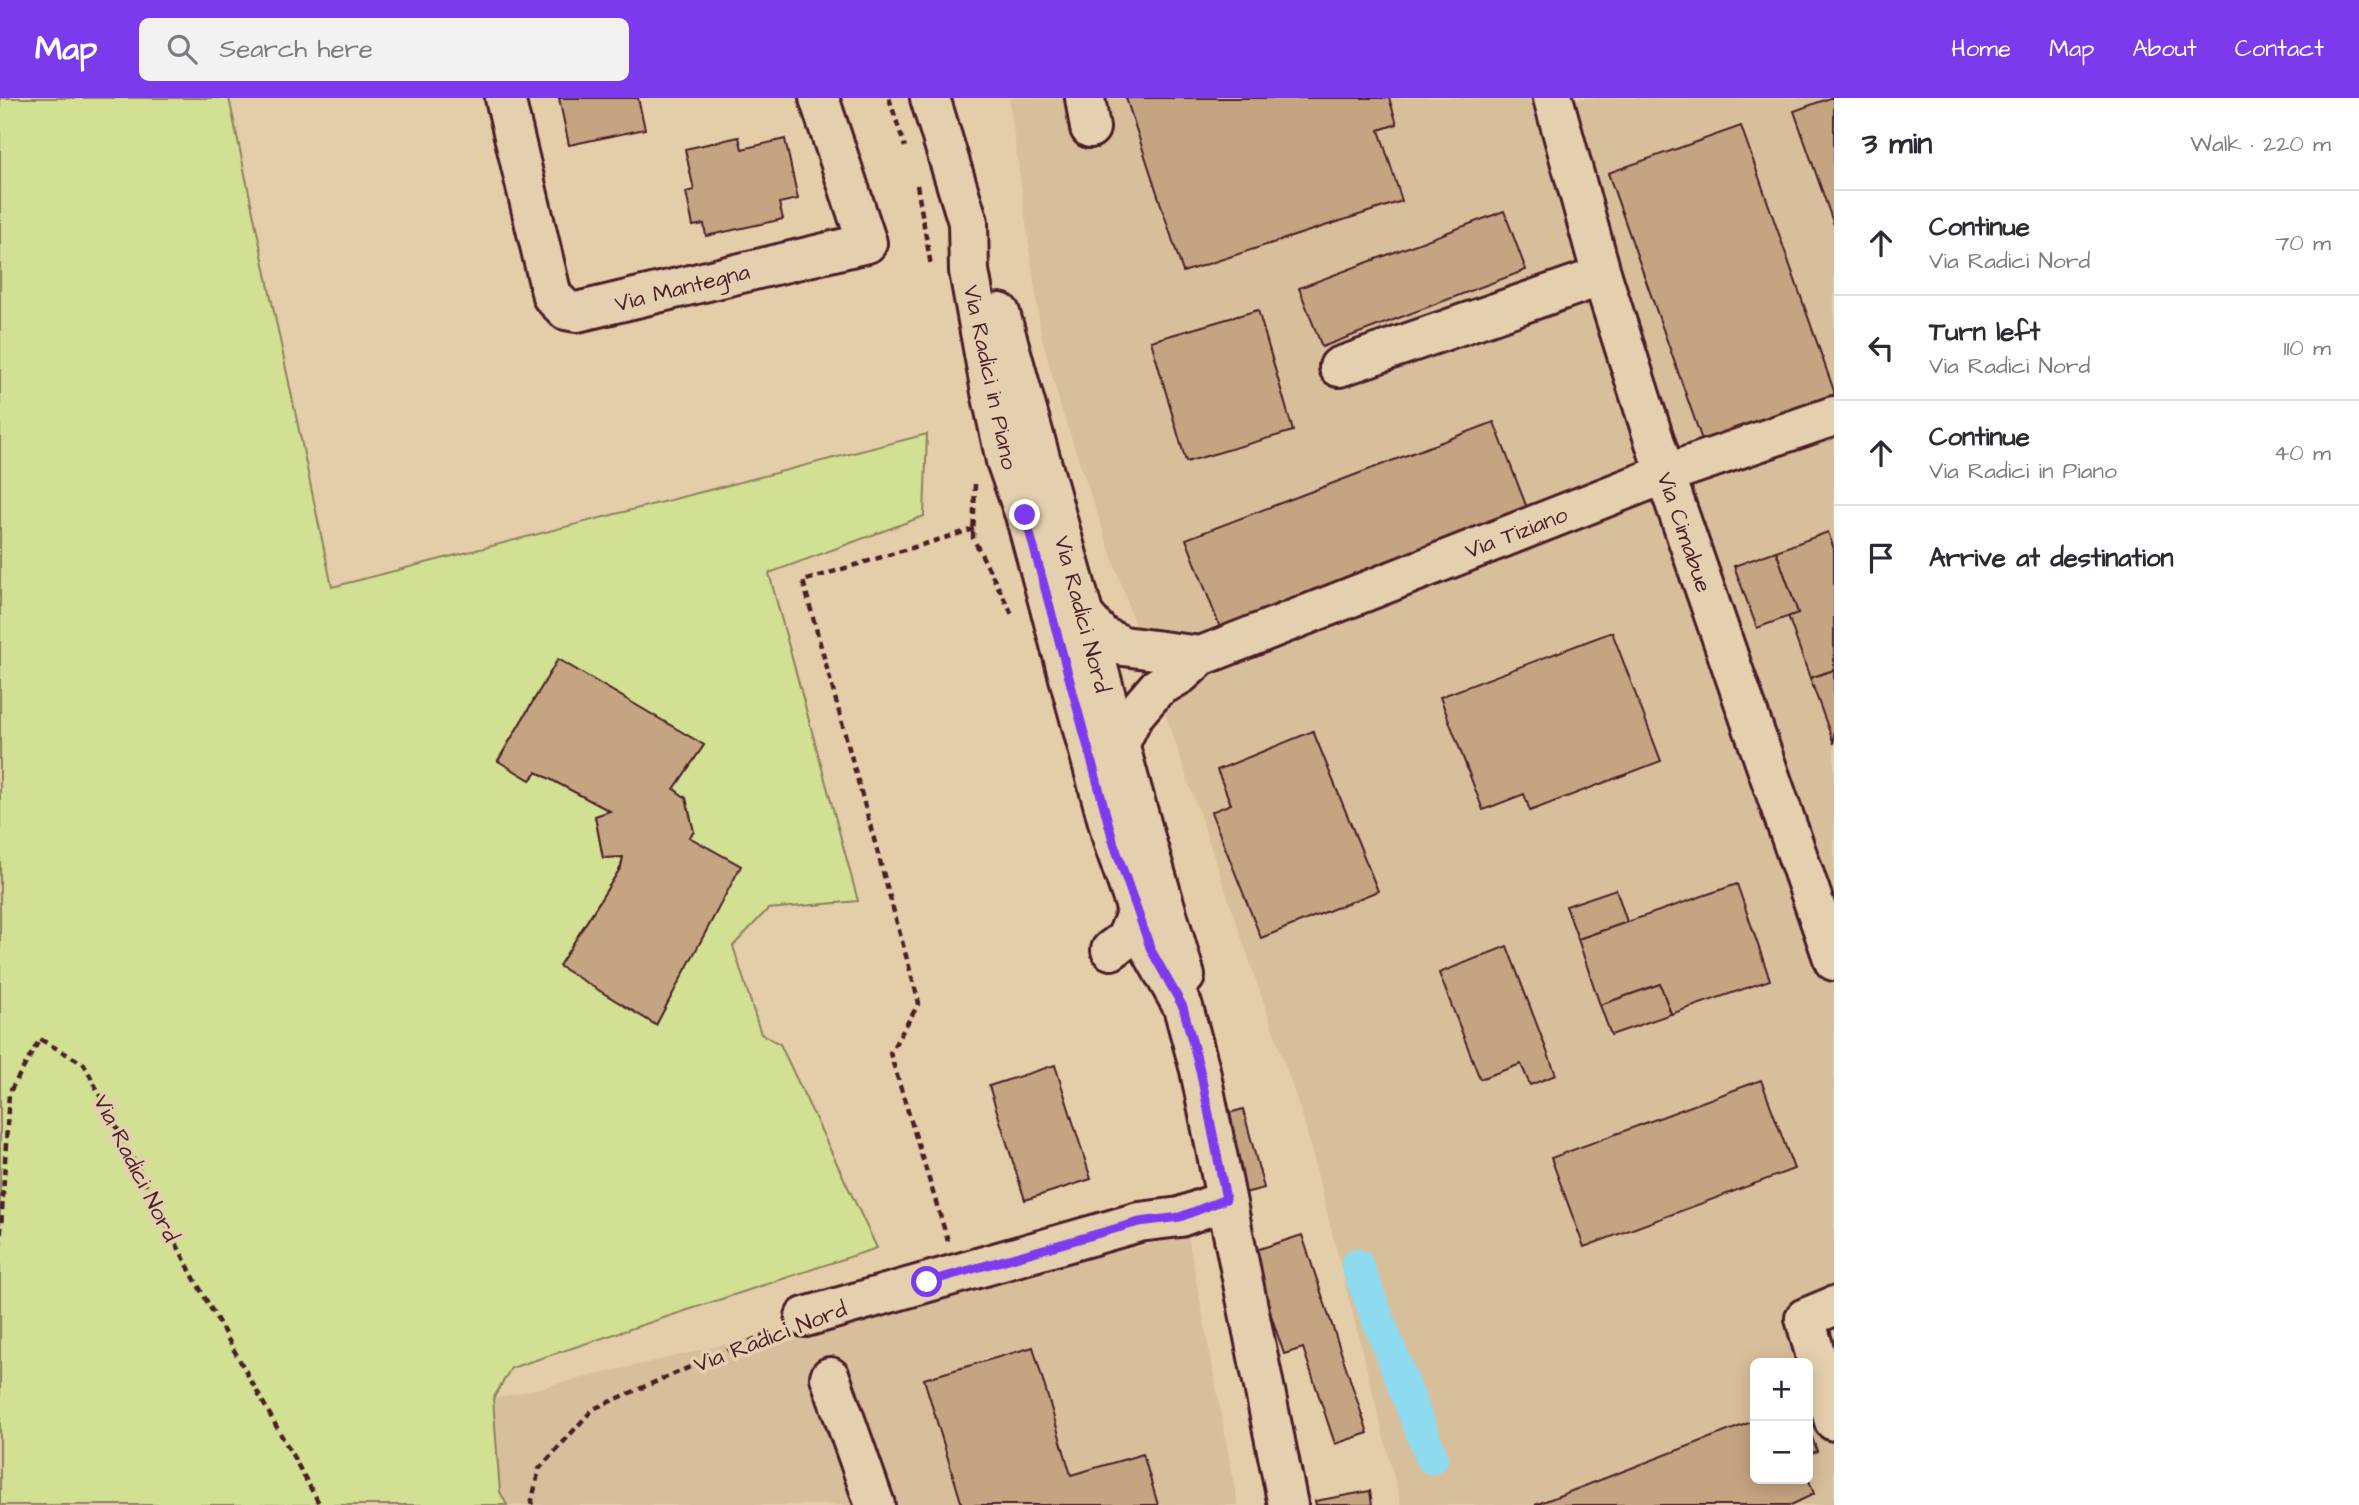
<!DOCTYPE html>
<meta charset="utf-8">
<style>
:root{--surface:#fff;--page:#f2f2f3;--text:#2b2b33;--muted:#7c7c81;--line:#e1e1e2;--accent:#7c3aed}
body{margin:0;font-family:"Architects Daughter",sans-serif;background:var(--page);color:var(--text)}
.controls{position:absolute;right:21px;bottom:21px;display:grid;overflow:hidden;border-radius:10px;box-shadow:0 4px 18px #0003}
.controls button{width:63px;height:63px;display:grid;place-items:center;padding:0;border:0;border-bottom:2px solid var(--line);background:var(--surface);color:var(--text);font:35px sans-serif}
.stop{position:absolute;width:21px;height:21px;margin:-16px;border:5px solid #7c3aed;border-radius:50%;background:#fff}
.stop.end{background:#7c3aed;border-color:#fff;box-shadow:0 2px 7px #0008}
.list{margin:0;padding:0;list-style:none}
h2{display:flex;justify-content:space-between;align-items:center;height:91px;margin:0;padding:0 28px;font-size:30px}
h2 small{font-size:23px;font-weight:400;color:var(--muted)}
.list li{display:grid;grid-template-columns:46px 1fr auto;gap:21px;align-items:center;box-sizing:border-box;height:105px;padding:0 28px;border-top:2px solid var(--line)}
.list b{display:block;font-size:26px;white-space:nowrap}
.list p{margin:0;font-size:23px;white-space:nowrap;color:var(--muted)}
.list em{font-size:23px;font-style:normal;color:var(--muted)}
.icon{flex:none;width:38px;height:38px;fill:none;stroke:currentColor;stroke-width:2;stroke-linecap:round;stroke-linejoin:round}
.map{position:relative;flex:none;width:1834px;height:1407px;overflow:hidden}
header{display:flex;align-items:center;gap:42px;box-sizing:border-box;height:98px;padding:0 35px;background:var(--accent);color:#fff}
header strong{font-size:33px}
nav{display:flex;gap:38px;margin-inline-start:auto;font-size:24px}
.search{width:490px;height:63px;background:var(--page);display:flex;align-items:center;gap:18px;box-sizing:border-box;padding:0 24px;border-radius:10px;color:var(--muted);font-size:26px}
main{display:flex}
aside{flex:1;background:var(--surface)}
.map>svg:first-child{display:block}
.built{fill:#d8bf9b;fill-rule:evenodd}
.green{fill:#d1e093;stroke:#8e805f;stroke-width:2;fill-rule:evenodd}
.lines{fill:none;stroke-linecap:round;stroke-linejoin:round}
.canal{stroke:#8edaef;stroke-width:33}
.building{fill:#c5a581;stroke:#4a1f2b;stroke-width:2}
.minor-casing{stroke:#4a1f2b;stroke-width:44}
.path{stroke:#4a1f2b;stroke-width:4.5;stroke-dasharray:7 5;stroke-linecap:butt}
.minor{stroke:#e4d0ae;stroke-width:38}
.route{stroke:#7c3aed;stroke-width:9}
.labels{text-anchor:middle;stroke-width:7;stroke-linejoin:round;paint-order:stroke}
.street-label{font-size:23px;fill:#4a1f2b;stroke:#e4d0ae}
</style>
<header>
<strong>Map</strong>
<div class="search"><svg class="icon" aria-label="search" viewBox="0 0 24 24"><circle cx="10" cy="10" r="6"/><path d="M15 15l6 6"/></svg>Search here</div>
<nav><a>Home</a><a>Map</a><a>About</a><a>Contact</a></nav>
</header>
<main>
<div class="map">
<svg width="1834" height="1407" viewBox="0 0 1834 1407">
<rect width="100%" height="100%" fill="#e4cea9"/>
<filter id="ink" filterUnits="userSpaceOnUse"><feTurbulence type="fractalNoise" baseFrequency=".0143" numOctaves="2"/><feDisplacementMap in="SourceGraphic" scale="14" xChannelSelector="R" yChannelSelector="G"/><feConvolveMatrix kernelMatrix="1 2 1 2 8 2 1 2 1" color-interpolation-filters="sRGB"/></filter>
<g filter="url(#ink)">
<g class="built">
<path d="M1009,0H1834V1407H1401L1303,1020L1060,307L1041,236ZM1755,1265H1808V1381H1755Z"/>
<path d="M1188,1137L1238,1407H507L500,1394L493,1301Z"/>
</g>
<path class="green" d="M0,0H229L332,489L927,336L924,418L769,475L858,803L768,811L733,848L761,936L780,946L877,1150L511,1270L493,1301L500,1394L507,1407H0ZM558,561L704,647L674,691L686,700L694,734L689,739L740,768L656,927L559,868L621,769L623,759L603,760L595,719L610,713L537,674L530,682L498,662Z"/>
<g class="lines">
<path class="canal" d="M1357,1167L1432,1360"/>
</g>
<g class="building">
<path d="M559,0H638L645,31L569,47Z"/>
<path d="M1126,0H1389L1397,26L1379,32L1402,103L1183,174Z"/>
<path d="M1830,0H1834V127L1794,13Z"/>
<path d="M1741,28L1834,293V299L1703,345L1608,75Z"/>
<path d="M739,39L742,51L785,41L798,101L779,105L783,121L706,138L704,126L693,128L686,94L694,92L685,51Z"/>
<path d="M1504,113L1526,172L1322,249L1299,190Z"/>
<path d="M1258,212L1293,333L1186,364L1151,243Z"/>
<path d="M1494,324L1532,423L1224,540L1186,441Z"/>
<path d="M1828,434L1834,451V572L1810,580L1788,518L1798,515L1776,453Z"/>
<path d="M1776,453L1798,515L1757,530L1734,468Z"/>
<path d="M1612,534L1661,663L1530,713L1524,696L1483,712L1440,599Z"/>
<path d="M558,561L704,647L674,691L686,700L694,734L689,739L741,768L656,927L559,868L621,769L623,759L603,760L595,718L610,713L537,674L530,682L498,663Z"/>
<path d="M1834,572V646L1810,580Z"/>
<path d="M1313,633L1378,793L1261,840L1211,714L1231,706L1217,672Z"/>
<path d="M1737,786L1770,882L1671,916L1660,886L1600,907L1578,841Z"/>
<path d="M1616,791L1627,824L1578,841L1566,808Z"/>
<path d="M1507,848L1556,977L1530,987L1521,966L1480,981L1439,875Z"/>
<path d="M1660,886L1671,916L1611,937L1600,907Z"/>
<path d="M1055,967L1091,1081L1025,1102L989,988Z"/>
<path d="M1761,982L1794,1071L1584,1149L1551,1060Z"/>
<path d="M1243,1011L1264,1090L1233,1098L1212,1020Z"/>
<path d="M1302,1137L1368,1335L1335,1346L1303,1250L1284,1256L1250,1154Z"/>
<path d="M1033,1249L1071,1377L1143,1356L1158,1407H962L924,1281Z"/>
<path d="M1755,1315V1381L1808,1380L1814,1396L1791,1407H1535L1754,1323L1751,1316Z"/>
<path d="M1808,1329L1817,1353L1808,1357Z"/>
<path d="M1370,1393L1372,1407H1316L1315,1403Z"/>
</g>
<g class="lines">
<defs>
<g id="minor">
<path d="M505,0L552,198L566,212L577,214L867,145L819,0"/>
<path d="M930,0L968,124L969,173L991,294L1006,363L1025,417L1114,746L1151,852L1183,909L1200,972L1288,1407"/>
<path d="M1085,0L1090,30"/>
<path d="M1553,0L1602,178L1665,376L1834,863"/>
<path d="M1000,215L1146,743L1185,878"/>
<path d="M1339,269L1602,178"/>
<path d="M1084,518L1102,538L1123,548L1201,558"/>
<path d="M1119,647L1133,618L1157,590L1181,576L1201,558L1665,376L1834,318"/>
<path d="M1111,852L1126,841L1143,798"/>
<path d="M1834,1208L1805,1220L1834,1323"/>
<path d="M805,1219L1139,1124L1180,1119L1226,1102"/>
<path d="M830,1279L875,1407"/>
</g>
</defs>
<use href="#minor" class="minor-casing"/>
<g class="path">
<path d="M889,0L905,49"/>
<path d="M917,87L931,168"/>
<path d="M975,386L973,440L1013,518"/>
<path d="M948,1143L890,955L919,905L803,483L974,431"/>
<path d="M0,1148L9,995L40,941L84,966L194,1180L320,1407"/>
<path d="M531,1407L539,1371L593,1311L773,1233"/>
</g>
<use href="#minor" class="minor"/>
</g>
</g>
<g class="lines" filter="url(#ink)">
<path class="route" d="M927,1184L1139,1124L1180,1119L1226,1101L1200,972L1183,909L1151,852L1114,746L1025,417"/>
</g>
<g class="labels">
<g class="street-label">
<text transform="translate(682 189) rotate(-14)" y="8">Via Mantegna</text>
<text transform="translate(991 279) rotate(78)" y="8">Via Radici in Piano</text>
<text transform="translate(1516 434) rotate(-21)" y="8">Via Tiziano</text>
<text transform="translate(1685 434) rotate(71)" y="8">Via Cimabue</text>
<text transform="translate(1083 516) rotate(75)" y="8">Via Radici Nord</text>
<text transform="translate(137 1070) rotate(63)" y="8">Via Radici Nord</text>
<text transform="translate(770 1238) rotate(-21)" y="8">Via Radici Nord</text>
</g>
</g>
</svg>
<div class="controls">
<button>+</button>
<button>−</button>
</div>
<div class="stop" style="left:927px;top:1184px"></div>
<div class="stop end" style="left:1025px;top:417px"></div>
</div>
<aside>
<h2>3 min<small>Walk · 220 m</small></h2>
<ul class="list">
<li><svg class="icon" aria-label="ahead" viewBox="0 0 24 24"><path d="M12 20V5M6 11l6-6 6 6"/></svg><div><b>Continue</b><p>Via Radici Nord</p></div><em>70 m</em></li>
<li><svg class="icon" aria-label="left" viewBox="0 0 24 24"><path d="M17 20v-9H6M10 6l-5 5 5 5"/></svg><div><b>Turn left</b><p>Via Radici Nord</p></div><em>110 m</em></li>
<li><svg class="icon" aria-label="ahead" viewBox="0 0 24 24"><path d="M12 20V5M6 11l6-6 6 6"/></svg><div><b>Continue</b><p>Via Radici in Piano</p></div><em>40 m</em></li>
<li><svg class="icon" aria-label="arrive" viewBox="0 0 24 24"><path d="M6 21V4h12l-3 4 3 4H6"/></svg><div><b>Arrive at destination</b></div></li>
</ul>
</aside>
</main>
